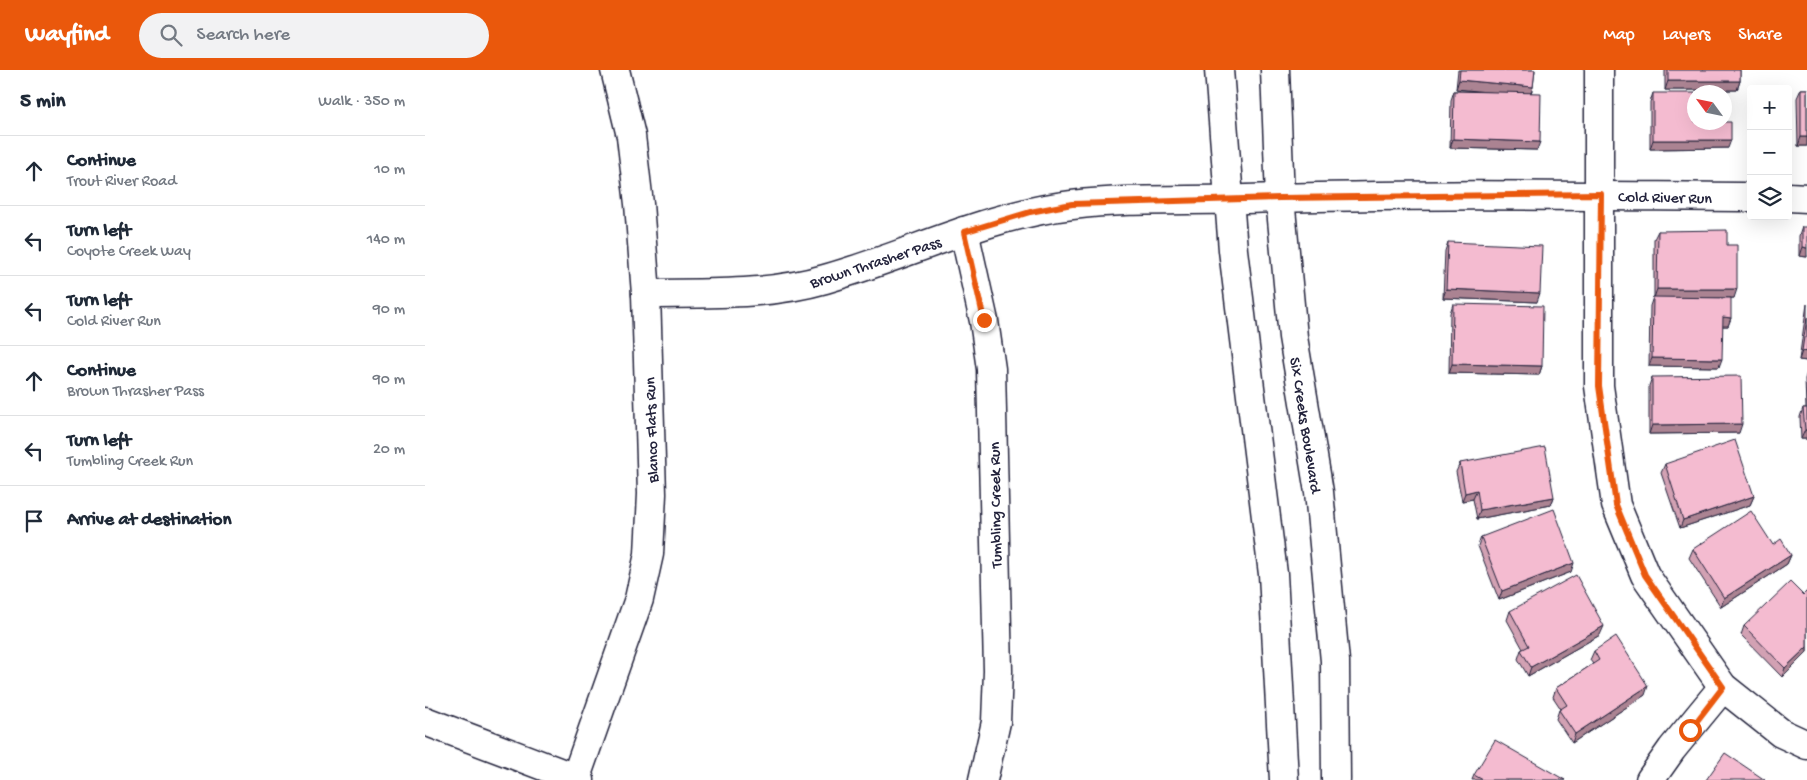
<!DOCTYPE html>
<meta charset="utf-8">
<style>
:root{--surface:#fff;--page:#f2f2f3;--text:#1f2937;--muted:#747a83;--line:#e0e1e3;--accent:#ea580c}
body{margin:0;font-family:"Gochi Hand",sans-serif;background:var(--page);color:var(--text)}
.controls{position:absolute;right:15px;top:15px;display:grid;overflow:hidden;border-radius:5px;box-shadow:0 5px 20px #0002}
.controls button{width:45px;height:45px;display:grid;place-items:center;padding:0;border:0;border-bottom:1px solid var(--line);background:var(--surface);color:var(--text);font:25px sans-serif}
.compass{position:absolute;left:1262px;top:15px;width:45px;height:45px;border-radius:50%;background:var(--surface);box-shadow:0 5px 20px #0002;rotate:303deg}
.stop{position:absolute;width:15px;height:15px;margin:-11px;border:4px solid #ea580c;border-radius:50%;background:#fff}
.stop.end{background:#ea580c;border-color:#fff;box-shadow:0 1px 5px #0008}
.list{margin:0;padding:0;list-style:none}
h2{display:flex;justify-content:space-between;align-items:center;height:65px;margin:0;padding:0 20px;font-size:21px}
h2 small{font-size:16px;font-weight:400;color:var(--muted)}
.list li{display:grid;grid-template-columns:32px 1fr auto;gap:15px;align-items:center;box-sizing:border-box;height:70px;padding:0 20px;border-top:1px solid var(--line)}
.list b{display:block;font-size:19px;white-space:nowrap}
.list p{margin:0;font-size:16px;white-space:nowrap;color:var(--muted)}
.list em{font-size:16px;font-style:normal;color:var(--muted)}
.icon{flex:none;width:28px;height:28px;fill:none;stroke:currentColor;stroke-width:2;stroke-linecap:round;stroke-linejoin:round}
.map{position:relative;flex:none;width:1382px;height:710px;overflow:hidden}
header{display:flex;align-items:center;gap:30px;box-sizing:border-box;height:70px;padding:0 25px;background:var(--accent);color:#fff}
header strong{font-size:24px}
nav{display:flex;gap:28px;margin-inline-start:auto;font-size:18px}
.search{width:350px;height:45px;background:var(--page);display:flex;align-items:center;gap:12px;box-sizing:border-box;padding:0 18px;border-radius:28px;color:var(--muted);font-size:19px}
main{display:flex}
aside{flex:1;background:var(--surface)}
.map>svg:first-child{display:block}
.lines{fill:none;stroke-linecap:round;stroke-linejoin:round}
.minor-casing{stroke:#22223b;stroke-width:31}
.minor{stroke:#fff;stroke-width:28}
.wall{fill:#d2a1b3;stroke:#22223b}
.shaded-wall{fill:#ab8392;stroke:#22223b}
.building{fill:#f4bbd0;stroke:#22223b}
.route{stroke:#ea580c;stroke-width:6}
.labels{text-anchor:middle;stroke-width:5;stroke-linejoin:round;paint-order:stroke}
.street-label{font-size:16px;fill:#22223b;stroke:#fff}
</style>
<header>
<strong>Wayfind</strong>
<div class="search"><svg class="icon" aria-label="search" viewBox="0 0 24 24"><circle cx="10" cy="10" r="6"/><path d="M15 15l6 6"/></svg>Search here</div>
<nav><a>Map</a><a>Layers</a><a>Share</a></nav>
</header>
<main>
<aside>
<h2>5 min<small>Walk · 350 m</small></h2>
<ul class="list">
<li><svg class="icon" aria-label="ahead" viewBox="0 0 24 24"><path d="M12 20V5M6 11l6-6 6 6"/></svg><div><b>Continue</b><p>Trout River Road</p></div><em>10 m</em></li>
<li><svg class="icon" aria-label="left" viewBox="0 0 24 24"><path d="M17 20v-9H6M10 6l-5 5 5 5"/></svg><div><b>Turn left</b><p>Coyote Creek Way</p></div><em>140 m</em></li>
<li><svg class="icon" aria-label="left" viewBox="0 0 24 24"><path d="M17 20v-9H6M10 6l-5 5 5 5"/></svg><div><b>Turn left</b><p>Cold River Run</p></div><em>90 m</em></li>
<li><svg class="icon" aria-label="ahead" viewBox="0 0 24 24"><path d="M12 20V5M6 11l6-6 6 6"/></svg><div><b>Continue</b><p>Brown Thrasher Pass</p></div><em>90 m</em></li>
<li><svg class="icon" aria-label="left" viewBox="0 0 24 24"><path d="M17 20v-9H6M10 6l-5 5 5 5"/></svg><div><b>Turn left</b><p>Tumbling Creek Run</p></div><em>20 m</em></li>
<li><svg class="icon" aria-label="arrive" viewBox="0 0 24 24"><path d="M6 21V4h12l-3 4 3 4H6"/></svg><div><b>Arrive at destination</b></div></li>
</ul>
</aside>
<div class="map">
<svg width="1382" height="710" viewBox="0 0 1382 710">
<rect width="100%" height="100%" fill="#fff"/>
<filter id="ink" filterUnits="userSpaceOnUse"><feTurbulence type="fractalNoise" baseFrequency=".02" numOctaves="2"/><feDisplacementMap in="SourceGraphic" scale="10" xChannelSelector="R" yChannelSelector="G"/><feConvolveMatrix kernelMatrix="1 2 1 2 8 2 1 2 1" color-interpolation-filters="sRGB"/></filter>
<g filter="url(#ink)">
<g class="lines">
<defs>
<g id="minor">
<path d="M794,0L808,180L848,504L859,710"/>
<path d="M850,0L855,128L868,267L894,422L910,591L911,710"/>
<path d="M1174,0V316L1191,435L1220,505L1298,617L1356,663L1382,675"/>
<path d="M1363,127L1382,128"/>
<path d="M539,161L559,251L566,299L573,601L571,652L558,710"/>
<path d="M221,224C282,223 341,226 400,209C482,186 561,145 647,135C704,128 763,131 821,129C989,123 1157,126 1326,127"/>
<path d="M0,651L155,710"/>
<path d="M150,710L214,529L224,484L227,424L221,224L214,134L206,66L190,0"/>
<path d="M1225,710L1247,679L1298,617"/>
</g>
</defs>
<use href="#minor" class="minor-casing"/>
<use href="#minor" class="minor"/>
</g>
<g class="wall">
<path d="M1033,0H1110L1108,17L1106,23L1112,80L1025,78L1026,30L1029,21H1060L1031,19Z"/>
<path d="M1240,0H1315V11L1312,20H1240Z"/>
<path d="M1376,19H1382V76H1373L1372,28Z"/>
<path d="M1228,23L1303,78L1225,79V32Z"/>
<path d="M1377,157L1382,187L1374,186V166Z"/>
<path d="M1233,161L1302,175L1309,228H1264L1306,248L1303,256H1297L1294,297L1224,296L1225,236L1228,227H1229V169Z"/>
<path d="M1023,172L1112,232L1018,228L1020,181Z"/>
<path d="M1028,234L1117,296L1114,305L1024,303L1025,243Z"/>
<path d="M1382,234V291L1374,290Z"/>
<path d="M1382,302V369H1376L1375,347L1378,338H1381L1380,309Z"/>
<path d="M1227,307L1314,363L1224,364V316Z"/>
<path d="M1035,393L1129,427L1126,435L1052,449L1048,429L1037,431L1031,402Z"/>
<path d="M1240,394L1329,426L1325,435L1255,458L1236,403Z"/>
<path d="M1056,467L1146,502L1074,530L1053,476Z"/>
<path d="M1348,475L1366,485L1362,494L1296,537L1264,488L1268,479Z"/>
<path d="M1382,521V582L1357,607L1316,565L1319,556L1378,525Z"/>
<path d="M1085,541L1175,565L1103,606L1093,589L1096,580L1098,579L1082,550Z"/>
<path d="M1169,581L1220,625L1147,673L1131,649L1134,640L1136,639L1128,627L1131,618L1168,594L1165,590Z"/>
<path d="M1049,705L1140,710H1047Z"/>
</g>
<g class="shaded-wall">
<path d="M1034,10L1108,17L1105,26L1031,19Z"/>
<path d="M1243,11H1315L1312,20H1240Z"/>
<path d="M1376,67H1382V76H1373Z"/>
<path d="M1028,69L1115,72L1112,80L1025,78Z"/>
<path d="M1228,70H1306L1303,78L1225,79Z"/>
<path d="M1377,177L1382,178V187L1374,186Z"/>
<path d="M1021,219L1115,223L1112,232L1018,228Z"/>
<path d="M1232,219H1312L1309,228H1229Z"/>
<path d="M1298,247L1306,248L1303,256H1294Z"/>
<path d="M1377,281L1382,282V291L1374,290Z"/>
<path d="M1227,288L1297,289L1294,297L1224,296Z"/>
<path d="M1027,294L1117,296L1114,305L1024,303Z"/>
<path d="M1317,354L1314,363L1224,364L1227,355Z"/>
<path d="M1380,360H1382V369H1376Z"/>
<path d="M1052,420L1048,429L1037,431L1040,423Z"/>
<path d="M1329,426L1325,435L1255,458L1258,450Z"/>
<path d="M1129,427L1126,435L1052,449L1055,440Z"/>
<path d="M1366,485L1362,494L1296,537L1299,528Z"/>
<path d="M1149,493L1146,502L1074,530L1077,521Z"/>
<path d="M1179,556L1175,565L1103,606L1106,597Z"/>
<path d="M1382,577V582L1357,607L1360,598Z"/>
<path d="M1223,616L1220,625L1147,673L1150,664Z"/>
</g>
<g class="building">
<path d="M1035,0H1110L1108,17L1034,10Z"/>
<rect x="1243" y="0" width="72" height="11"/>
<rect x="1376" y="19" width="6" height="48"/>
<path d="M1029,21L1116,23L1115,72L1028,69Z"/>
<path d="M1228,23H1270V52H1306V70H1228Z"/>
<path d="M1377,157H1382V178L1377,177Z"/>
<path d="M1302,160V175H1312V219H1232L1233,161Z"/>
<path d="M1023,172L1117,176L1115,223L1021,219Z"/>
<path d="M1228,227L1306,228V248L1298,247L1297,289L1227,288Z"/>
<path d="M1028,234L1118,236L1117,296L1027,294Z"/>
<path d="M1382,248V282L1377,281Z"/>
<path d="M1316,306L1317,354L1227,355V307Z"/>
<path d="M1378,338H1382V360H1380Z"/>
<path d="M1310,370L1329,426L1258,450L1240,394Z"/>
<path d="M1120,377L1129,427L1055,440L1052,420L1040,423L1035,393Z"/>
<path d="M1129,439L1149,493L1077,521L1056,467Z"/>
<path d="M1326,441L1348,475L1356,469L1366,485L1299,528L1268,479Z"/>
<path d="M1151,505L1179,556L1106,597L1096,580L1104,576L1085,541Z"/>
<path d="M1365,512L1378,525L1382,521V577L1360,598L1319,556Z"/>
<path d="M1191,566L1223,616L1150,664L1134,640L1142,635L1131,618L1174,590L1169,581Z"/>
<path d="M1070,670L1140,710H1058L1049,705Z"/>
<path d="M1300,683L1340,710H1281Z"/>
</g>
</g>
<g class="lines" filter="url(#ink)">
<path class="route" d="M559,250L539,162L605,142L647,134L855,128L1176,124L1174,316L1191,435L1220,505L1298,617L1265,660"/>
</g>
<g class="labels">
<g class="street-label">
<text transform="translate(1240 126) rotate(1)" y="6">Cold River Run</text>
<text transform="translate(450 191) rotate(-18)" y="6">Brown Thrasher Pass</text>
<text transform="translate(882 355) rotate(81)" y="6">Six Creeks Boulevard</text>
<text transform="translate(225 360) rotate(-92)" y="6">Blanco Flats Run</text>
<text transform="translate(569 435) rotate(-91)" y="6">Tumbling Creek Run</text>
</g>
</g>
</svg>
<div class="controls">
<button>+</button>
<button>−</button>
<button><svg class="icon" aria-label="layers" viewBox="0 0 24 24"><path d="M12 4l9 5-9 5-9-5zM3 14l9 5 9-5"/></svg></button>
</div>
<svg class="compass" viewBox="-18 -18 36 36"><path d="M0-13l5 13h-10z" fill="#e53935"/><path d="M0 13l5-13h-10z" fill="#747a83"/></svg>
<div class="stop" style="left:1265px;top:660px"></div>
<div class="stop end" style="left:559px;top:250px"></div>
</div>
</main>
